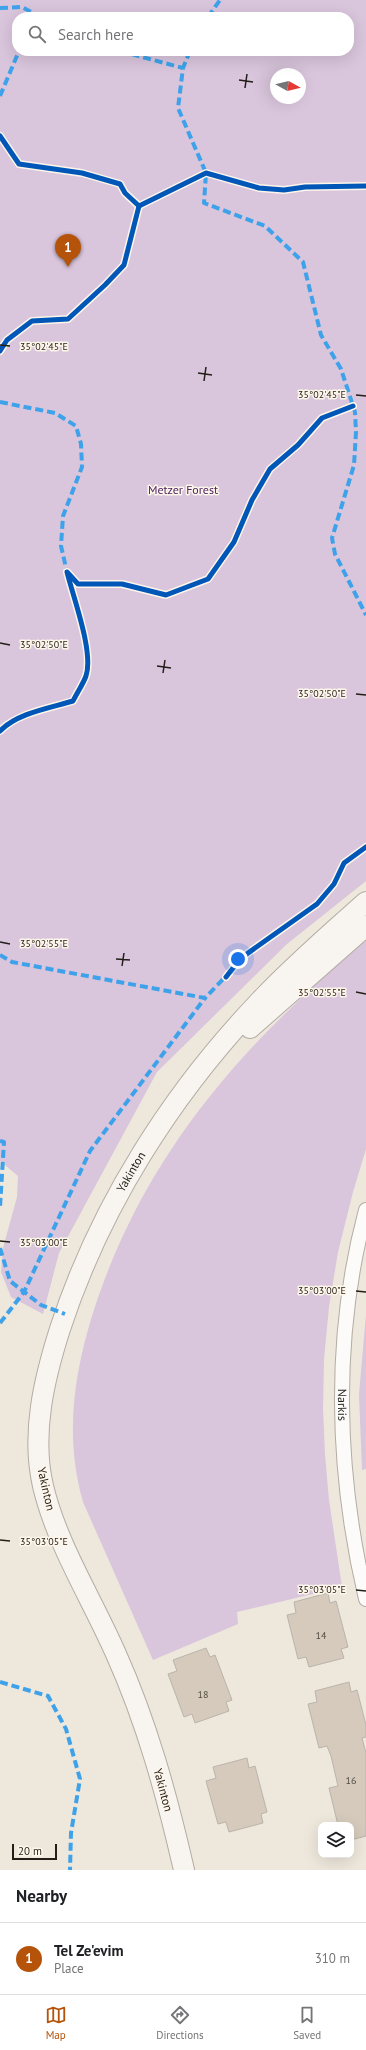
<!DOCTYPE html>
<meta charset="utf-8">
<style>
:root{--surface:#fff;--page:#f2f2f2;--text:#202124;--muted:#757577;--line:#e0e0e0;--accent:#b45309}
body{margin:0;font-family:"PT Sans",sans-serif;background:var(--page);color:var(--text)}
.controls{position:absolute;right:12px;bottom:12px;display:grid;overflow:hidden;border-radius:8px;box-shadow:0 4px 16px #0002}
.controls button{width:36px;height:36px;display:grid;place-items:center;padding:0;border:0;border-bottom:1px solid var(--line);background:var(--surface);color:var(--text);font:20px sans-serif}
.compass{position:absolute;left:270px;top:68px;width:36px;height:36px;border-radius:50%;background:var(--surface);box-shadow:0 4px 16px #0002;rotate:98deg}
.scale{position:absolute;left:12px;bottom:10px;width:45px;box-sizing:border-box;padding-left:4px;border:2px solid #231f18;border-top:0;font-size:11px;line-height:14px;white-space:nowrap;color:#231f18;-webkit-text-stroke:3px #fef6ea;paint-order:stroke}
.you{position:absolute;left:238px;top:959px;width:14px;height:14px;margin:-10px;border:3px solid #fff;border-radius:50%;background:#1a73e8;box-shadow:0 0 0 6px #1a73e833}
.badge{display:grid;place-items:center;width:26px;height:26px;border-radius:50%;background:var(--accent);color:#fff;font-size:13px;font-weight:700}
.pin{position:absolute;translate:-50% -33px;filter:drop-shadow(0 1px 2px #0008)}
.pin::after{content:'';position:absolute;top:21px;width:14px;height:12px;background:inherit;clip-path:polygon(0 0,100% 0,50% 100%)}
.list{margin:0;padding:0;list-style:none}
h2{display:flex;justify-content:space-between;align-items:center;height:52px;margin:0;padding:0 16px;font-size:17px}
h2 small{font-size:13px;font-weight:400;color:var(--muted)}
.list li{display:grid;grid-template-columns:26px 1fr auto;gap:12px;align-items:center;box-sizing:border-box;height:72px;padding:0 16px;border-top:1px solid var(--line)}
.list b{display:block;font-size:15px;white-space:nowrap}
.list p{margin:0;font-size:13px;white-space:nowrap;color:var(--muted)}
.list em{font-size:13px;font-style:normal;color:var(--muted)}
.icon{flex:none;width:22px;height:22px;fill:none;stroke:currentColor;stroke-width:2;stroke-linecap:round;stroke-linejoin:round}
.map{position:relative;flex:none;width:366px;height:1870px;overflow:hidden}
.search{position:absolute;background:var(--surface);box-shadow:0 4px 16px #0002;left:12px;right:12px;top:12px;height:44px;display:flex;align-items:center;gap:10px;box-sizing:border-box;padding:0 14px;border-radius:16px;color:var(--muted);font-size:15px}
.sheet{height:124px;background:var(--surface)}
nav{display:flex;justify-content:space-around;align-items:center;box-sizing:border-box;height:56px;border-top:1px solid var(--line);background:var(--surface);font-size:11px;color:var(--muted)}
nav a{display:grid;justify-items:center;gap:2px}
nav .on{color:var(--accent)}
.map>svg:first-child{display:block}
.green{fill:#d9c5dc;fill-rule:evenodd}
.building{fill:#d5cabb;stroke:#bab4ac}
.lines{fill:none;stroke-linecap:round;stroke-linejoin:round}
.street-casing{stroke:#b2aca3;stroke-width:16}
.secondary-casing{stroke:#b2aca3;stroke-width:22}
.street{stroke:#fcfbfa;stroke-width:14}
.secondary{stroke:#f8f5f1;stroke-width:20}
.quiet{stroke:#3ea2ea;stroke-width:4;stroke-dasharray:8 4;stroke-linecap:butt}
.cycleway-casing{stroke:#fef6ea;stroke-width:8}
.cycleway{stroke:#0057b8;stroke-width:5}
.ticks{fill:none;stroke:#231f18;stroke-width:1.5}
.labels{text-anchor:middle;stroke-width:3;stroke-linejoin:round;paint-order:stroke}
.number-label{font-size:10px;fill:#504a41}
.park-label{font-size:12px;fill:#4d2463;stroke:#fef6ea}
.street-label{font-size:12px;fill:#231f18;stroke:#fef6ea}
.ticks-label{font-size:10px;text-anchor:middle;fill:#231f18;stroke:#fef6ea;stroke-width:3;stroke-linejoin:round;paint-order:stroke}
</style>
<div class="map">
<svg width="366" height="1870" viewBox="0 0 366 1870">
<rect width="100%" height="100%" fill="#eee7dc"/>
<g class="green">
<path d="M0,0H366V881L287,944L157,1072L59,1253L43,1314L11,1297L1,1272L3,1248L17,1197L18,1176L0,1161ZM17,17H349V51H17ZM276,74H300V98H276Z"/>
<path d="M366,941V1149L353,1192L338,1252L329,1307L324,1359L323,1408L325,1455L329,1500L342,1587L237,1612L238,1624L153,1660L83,1502C65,1439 73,1378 92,1316C142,1157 240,1046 366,941Z"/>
<path d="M366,1315V1469L362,1470L359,1394Z"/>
</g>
<g class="building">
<path d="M328,1593L330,1603L336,1601L348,1647L341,1649L344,1658L309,1667L306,1657L298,1659L287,1615L296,1613L294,1602Z"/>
<path d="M206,1648L210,1657L215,1655L232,1700L226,1702L229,1711L195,1723L192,1714L184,1717L168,1674L177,1671L173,1660Z"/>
<path d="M349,1682L351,1692L357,1690L366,1725V1737L362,1738L366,1753V1836L351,1840V1825H338L329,1788L338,1786L331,1756L327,1746L319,1748L308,1704L317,1702L315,1691Z"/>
<path d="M247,1758L249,1768L255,1766L267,1812L261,1814L263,1823L229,1832L226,1822L218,1824L206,1781L216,1778L213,1767Z"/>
</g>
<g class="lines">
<defs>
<g id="street">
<path id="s1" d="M366,1210C332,1337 336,1472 366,1599"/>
</g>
<g id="secondary">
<path d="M250,1028L366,926"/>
<path id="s2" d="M184,1870C167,1796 147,1723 116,1654C92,1599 57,1545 43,1486C31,1434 44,1379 60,1329C100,1206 172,1093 261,1000C294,965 330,934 366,902"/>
</g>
</defs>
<use href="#street" class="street-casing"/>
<use href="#secondary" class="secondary-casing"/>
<use href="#street" class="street"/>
<use href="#secondary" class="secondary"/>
<g class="quiet">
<path d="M0,8L22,7L41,17"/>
<path d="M208,17L220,0"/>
<path d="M120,51L183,68"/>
<path d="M190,51L183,68L178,108L206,173L204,203L265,226L303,262L321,335L341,369L355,412L356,432L354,465L332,538L335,554L366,615"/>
<path d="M0,96L19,51"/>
<path d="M0,402L55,413L76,426L81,444L82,467L63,516L61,546L67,572"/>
<path d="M0,955L12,962L205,998L227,975"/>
<path d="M0,1141L4,1142L0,1207"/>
<path d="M0,1248L10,1281L41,1305L65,1314"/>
<path d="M0,1323L24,1292L90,1151L205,998"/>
<path d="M0,1682L48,1696L66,1729L80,1779L71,1833L70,1870"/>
</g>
<defs>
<g id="cycleway">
<path d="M0,136L19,164L82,173L120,184L125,193L139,206L206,173L259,188L284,190L305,187L366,186"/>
<path d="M0,351L7,340L32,321L68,319L105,285L124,265L139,206"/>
<path d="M0,731C17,713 50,708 73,701C77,693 83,684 86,676C94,652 73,597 67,572L78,584H122L166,595L208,579L234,542L252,500L270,469L298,445L322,418L353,406"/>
<path d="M226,977L241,958L317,904L334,884L344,863L366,847"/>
</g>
</defs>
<use href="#cycleway" class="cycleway-casing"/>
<use href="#cycleway" class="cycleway"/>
</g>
<path class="ticks" d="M239,80L253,82M245,88L247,74M0,345L10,346M198,373L212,375M204,381L206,367M356,395L366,396M0,643L10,645M157,666L171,668M163,673L165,660M356,694L366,695M0,942L10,944M116,959L130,960M122,966L124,953M356,992L366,994M0,1241L10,1242M356,1291L366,1292M0,1540L10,1541M356,1590L366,1591"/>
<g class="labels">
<g class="number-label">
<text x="321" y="1639">14</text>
<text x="203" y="1698">18</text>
<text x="351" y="1784">16</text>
</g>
<g class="park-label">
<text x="183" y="494">Metzer Forest</text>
</g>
<g class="street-label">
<text dy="4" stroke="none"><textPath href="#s2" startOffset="743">Yakinton</textPath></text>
<text dy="4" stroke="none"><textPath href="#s1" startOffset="197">Narkis</textPath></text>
<text transform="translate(46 1489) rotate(77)" y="4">Yakinton</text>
<text transform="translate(163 1790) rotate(75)" y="4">Yakinton</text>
</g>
</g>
<g class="ticks-label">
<text x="44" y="350">35°02'45"E</text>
<text x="322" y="398">35°02'45"E</text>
<text x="44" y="648">35°02'50"E</text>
<text x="322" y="697">35°02'50"E</text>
<text x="44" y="947">35°02'55"E</text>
<text x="322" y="996">35°02'55"E</text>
<text x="44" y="1246">35°03'00"E</text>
<text x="322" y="1294">35°03'00"E</text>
<text x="44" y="1545">35°03'05"E</text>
<text x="322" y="1593">35°03'05"E</text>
</g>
</svg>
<div class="controls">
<button><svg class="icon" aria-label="layers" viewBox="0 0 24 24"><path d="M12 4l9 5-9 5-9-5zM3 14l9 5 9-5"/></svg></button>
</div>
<svg class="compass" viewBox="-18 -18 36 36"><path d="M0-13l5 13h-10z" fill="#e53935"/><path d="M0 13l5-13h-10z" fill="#757577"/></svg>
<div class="scale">20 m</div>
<div class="you"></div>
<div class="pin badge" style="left:68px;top:267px">1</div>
<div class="search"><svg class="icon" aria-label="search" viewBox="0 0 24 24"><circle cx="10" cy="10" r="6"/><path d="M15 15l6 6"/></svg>Search here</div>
</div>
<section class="sheet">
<h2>Nearby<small></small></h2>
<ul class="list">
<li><span class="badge">1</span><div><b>Tel Ze'evim</b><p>Place</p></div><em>310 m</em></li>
</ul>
</section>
<nav>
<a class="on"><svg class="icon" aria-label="map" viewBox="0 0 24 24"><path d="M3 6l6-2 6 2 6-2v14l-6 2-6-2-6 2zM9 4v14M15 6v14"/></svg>Map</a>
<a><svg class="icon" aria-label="directions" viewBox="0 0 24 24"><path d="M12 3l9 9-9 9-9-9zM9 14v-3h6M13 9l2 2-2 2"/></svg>Directions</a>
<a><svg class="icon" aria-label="saved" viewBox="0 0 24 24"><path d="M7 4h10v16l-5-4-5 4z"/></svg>Saved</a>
</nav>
